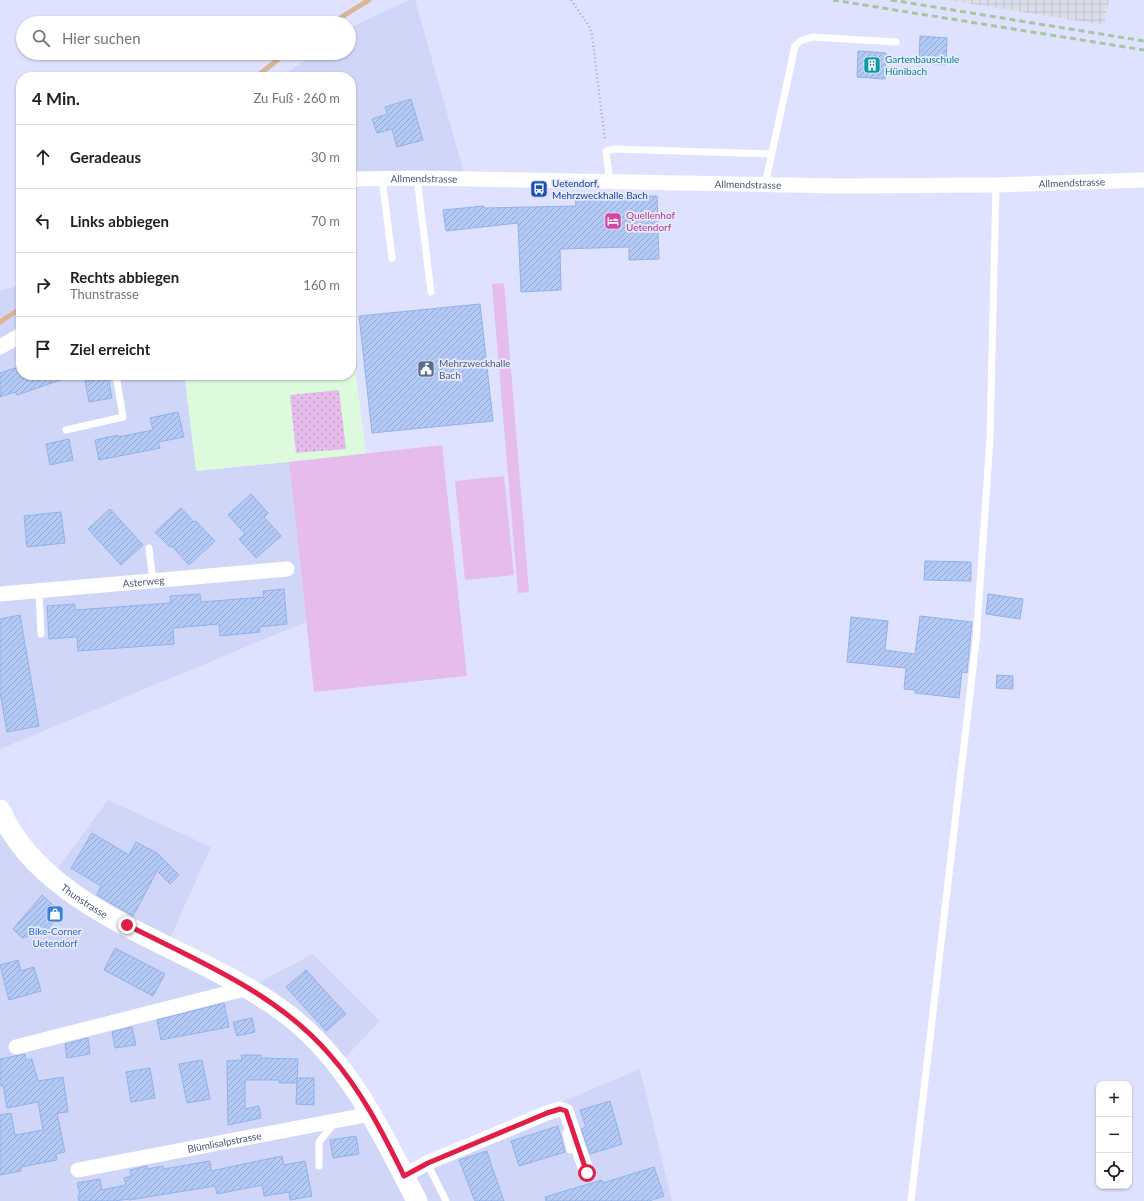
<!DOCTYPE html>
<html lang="de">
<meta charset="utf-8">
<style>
:root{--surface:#fff;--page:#f2f2f2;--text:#202124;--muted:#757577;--line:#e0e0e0}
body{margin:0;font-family:Lato,sans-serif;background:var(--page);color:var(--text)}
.controls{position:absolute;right:12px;bottom:12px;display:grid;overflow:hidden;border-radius:8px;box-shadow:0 1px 3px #0004}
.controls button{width:36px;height:36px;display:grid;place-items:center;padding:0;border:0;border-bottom:1px solid var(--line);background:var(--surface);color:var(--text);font:20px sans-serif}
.stop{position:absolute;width:12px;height:12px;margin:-9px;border:3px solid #e11d48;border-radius:50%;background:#fff}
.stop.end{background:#e11d48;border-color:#fff;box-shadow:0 1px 4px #0008}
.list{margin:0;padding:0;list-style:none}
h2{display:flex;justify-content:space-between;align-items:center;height:52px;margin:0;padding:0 16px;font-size:17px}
h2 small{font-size:13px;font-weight:400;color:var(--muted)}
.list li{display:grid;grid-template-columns:26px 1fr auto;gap:12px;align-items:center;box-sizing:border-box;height:64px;padding:0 16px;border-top:1px solid var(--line)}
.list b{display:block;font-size:15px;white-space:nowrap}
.list p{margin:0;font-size:13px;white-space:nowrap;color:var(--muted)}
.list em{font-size:13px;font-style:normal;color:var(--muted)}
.icon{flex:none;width:22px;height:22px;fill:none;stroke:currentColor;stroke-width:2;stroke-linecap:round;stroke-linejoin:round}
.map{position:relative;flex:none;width:1144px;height:1201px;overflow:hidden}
.search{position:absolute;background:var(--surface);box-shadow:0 1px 3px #0004;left:16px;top:16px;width:340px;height:44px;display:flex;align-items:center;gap:10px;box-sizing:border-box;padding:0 14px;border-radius:22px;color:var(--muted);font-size:15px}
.panel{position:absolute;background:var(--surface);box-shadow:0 1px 3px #0004;left:16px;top:72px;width:340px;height:308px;border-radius:16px}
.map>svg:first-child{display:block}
.residential{fill:#cfd6f8}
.industrial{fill:url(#industrial-grid)}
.education{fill:#defadc}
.park{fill:url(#park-dots)}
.pitch{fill:#e6bcec}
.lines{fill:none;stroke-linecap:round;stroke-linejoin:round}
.stream{stroke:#dbb497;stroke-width:5}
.building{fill:url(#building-hatch);stroke:#93b1e9}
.path{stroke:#98aeda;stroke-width:2.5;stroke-dasharray:1 3;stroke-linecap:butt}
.service{stroke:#fff;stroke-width:7}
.minor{stroke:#fff;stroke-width:15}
.secondary{stroke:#fff;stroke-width:21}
.rail{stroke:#a5c79d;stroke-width:3;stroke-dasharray:6 4;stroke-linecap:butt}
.route{stroke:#e11d48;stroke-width:5}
.labels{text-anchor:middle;stroke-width:3.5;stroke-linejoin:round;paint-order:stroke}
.culture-label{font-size:10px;fill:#0d838f;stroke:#e7eaff;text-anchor:start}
.street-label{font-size:10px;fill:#455776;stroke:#e7eaff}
.transit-label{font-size:10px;fill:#164399;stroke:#e7eaff;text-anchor:start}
.hotel-label{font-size:10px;fill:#b23c85;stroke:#e7eaff;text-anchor:start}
.service-label{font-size:10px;fill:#4e5e75;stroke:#e7eaff;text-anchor:start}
.shop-label{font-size:10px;fill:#366cbe;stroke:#e7eaff}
</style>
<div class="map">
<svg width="1144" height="1201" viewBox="0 0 1144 1201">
<defs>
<pattern id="industrial-grid" width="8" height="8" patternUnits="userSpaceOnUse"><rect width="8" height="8" fill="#dbdfec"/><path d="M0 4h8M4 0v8" fill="none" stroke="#bdc1ce"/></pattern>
<pattern id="park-dots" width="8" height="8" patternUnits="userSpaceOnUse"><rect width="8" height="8" fill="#e6bcec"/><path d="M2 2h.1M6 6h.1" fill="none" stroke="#bc9cc4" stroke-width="1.8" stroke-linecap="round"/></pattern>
<pattern id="building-hatch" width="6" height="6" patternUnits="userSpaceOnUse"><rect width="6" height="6" fill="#b4caf6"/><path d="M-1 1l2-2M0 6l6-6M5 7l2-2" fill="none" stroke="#94a7cc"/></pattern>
</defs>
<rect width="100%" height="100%" fill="#dfe2fe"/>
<g class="residential">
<path d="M409,0H415L466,180L351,179V77H282L314,53H349V28Z"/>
<path d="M21,285V375H184L196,471L289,462L306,622L0,749V291Z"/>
<path d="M108,800L211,847L167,945L248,988L313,954L380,1021L338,1065L401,1169L640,1069L672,1201H0V810L51,877Z"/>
</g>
<path class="industrial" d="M948,0H1109L1104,25Z"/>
<path class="education" d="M351,336L366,454L196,471L185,375H351Z"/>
<path class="park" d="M339,390L346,449L296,453L290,395Z"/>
<g class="pitch">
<path d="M504,283L529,592L518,593L492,284Z"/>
<path d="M442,445L467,676L314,692L289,462Z"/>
<path d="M504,476L514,575L465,580L455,481Z"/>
</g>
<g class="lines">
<g class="stream">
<path d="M332,23L369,0"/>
<path d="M256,77L286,53"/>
<path d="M0,322L21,308"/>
</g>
</g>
<g class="building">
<path d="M920,36L947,38L946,65L919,63Z"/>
<path d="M858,51L886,53L885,79L857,77Z"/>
<path d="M411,99L423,140L397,147L392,129L377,133L372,119L387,114L385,107Z"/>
<path d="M657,196L659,259L629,260V247L560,249L561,290L521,292L518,223L446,231L443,210L484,206V208L576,206L575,198Z"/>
<path d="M480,304L493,421L372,433L359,316Z"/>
<path d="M21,366V375H69V377L17,395L15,392L0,397V373Z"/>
<path d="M108,377L112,398L89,402L85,381Z"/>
<path d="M178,412L184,437L158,442L160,448L99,460L95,440L118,435V437L153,430L150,418Z"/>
<path d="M69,439L73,460L50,465L46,444Z"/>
<path d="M251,494L268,513L264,517L281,536L256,558L239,539L245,534L228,515Z"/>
<path d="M181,508L194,522L196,521L215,541L189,565L172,546L170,547L155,532Z"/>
<path d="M110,509L143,545L121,565L88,529Z"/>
<path d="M61,512L65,543L27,547L24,516Z"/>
<path d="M925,561L971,562V581L924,580Z"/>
<path d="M284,589L287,624L259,627L260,632L220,636L219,624L173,628L174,644L78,651L77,637L49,639L47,606L75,604V610L171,603L170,596L200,594L201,602L264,597L263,591Z"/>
<path d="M988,594L1023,599L1020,619L986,614Z"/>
<path d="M20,615L39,726L7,732L0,692V619Z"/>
<path d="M920,616L972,622L967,673L962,672L959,698L915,693V690L904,689L906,668L847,662L851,617L888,621L885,650L915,654Z"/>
<path d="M997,675L1013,676V689L996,688Z"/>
<path d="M92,833L129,855L136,842L157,853L179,875L170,884L157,871L133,916L97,895L101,886L71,868Z"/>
<path d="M42,895L62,913L46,931L22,938L13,929Z"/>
<path d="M115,948L165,974L153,996L104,970Z"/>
<path d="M18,960L21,971L34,967L41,991L9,1000L0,965Z"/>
<path d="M306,970L346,1014L326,1031L286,987Z"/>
<path d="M224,1003L229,1027L161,1040L157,1020Z"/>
<path d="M252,1018L255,1032L237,1036L233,1022Z"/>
<path d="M132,1027L136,1045L115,1048L112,1032Z"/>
<path d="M88,1038L90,1054L67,1058L65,1044Z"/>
<path d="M25,1054L26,1060L32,1059L38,1081L63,1077L68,1112L57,1113L65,1152L56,1154L57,1160L21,1167V1171L0,1175V1115L11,1113L15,1135L43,1130L38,1102L7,1108L3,1085L0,1086V1059Z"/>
<path d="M241,1055H261V1058L298,1059L297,1083H279V1080H245V1109L259,1106L261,1118L228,1125L227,1061L242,1060Z"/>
<path d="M202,1060L210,1099L187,1103L179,1064Z"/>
<path d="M150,1068L155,1098L131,1102L126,1072Z"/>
<path d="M297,1078H314V1105L296,1104Z"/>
<path d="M610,1101L622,1144L590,1154L581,1129L586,1127L580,1110Z"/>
<path d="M558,1126L565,1152L519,1166L511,1141Z"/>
<path d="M356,1136L359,1154L333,1158L330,1140Z"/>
<path d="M487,1151L492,1167L504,1201H475L459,1160Z"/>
<path d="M282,1156L284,1165L305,1161L312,1196L290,1200L289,1192L264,1196L262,1185L217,1194L215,1186L129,1200V1199L114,1201H79L78,1195H80L77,1183L100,1179L102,1190L126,1185L124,1178L131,1176L130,1170L147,1166V1169L163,1166L164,1169L210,1161L211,1171Z"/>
<path d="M654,1167L664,1196L649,1201H546L545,1197L602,1180L603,1183Z"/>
</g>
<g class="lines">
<path class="path" d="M571,0L589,26L592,34L605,141"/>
<g class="service">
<path d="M382,178L392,258"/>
<path d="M417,178L431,292"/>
<path d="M610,183L606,151L614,149L770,154"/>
<path d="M765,185L795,46L800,41L812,37L896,42"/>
<path d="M66,430L123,417L116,375"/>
<path d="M149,548L153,581"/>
<path d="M39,592L41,634"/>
<path d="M566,1133L570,1150"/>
<path d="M427,1163L446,1201"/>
<path d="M319,1166V1142L334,1123"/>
<path d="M911,1201L976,642L990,438L996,185"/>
</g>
<g class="minor">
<path id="s1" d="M351,179L417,178L838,186L996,185L1144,180"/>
<path d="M0,347L21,335"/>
<path id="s2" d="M0,594L287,569"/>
<path d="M16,1047L248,988"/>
<path id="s3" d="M78,1170L371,1114"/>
<path d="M404,1176L427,1163L547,1113L560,1109L566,1111L587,1173"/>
</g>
<path class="secondary" id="s4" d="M0,810C46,917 201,947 288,1015C350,1063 382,1133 417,1201"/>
<g class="rail">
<path d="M833,0L1144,50"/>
<path d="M891,0L1144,41"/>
</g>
</g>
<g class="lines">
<path class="route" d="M127,925C198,961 277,993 330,1055C361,1090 383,1133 404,1176L428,1163L547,1113L560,1109L566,1111L587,1173"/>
</g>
<defs>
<symbol id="building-square" viewBox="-11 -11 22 22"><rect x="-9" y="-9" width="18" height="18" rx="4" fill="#0f9aa8" stroke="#e7eaff"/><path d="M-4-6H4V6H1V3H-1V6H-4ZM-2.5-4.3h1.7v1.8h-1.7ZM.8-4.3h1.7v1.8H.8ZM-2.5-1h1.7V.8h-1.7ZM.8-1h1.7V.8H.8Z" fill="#fff"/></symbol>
<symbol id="bus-square" viewBox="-11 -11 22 22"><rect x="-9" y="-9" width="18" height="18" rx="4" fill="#1a4fb4" stroke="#e7eaff"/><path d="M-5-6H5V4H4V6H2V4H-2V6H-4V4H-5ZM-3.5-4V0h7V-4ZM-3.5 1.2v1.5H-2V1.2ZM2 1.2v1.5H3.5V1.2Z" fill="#fff"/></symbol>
<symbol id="hotel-square" viewBox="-11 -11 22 22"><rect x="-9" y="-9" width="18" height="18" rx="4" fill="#d1479c" stroke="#e7eaff"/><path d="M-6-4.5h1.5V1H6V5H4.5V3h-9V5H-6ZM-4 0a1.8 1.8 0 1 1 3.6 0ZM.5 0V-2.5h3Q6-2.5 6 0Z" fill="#fff"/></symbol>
<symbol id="civic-square" viewBox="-11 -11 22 22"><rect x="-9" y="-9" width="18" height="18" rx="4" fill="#5c6f8a" stroke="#e7eaff"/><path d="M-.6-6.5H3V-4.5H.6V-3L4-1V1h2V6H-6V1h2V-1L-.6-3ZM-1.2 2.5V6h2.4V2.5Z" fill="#fff"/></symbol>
<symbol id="shop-square" viewBox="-11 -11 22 22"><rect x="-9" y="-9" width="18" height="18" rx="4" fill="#3f7fe0" stroke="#e7eaff"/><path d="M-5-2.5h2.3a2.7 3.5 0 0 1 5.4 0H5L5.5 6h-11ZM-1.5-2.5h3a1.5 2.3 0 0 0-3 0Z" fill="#fff"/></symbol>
</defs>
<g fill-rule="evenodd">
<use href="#building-square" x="862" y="55" width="20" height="20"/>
<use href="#bus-square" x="529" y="179" width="20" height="20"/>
<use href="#hotel-square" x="603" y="211" width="20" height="20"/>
<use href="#civic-square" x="416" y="359" width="20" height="20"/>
<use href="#shop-square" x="45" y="904" width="20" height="20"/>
</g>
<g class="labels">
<g class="culture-label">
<text x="885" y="63">Gartenbauschule<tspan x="885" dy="12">Hünibach</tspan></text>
</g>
<g class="street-label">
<text dy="4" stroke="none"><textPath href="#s1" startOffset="73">Allmendstrasse</textPath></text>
<text dy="4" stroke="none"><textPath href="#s1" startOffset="721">Allmendstrasse</textPath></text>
<text dy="4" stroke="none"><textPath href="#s1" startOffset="397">Allmendstrasse</textPath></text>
<text dy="4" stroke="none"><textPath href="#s2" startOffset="144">Asterweg</textPath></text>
<text dy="4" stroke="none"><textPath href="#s4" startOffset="126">Thunstrasse</textPath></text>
<text dy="4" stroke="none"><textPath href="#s3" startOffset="149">Blümlisalpstrasse</textPath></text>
</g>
<g class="transit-label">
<text x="552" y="187">Uetendorf,<tspan x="552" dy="12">Mehrzweckhalle Bach</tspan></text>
</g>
<g class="hotel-label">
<text x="626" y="219">Quellenhof<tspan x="626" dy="12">Uetendorf</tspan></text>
</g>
<g class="service-label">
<text x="439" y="367">Mehrzweckhalle<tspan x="439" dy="12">Bach</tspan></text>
</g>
<g class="shop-label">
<text x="55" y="935">Bike-Corner<tspan x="55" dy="12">Uetendorf</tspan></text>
</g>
</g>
</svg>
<div class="controls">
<button>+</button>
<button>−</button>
<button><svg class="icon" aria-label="locate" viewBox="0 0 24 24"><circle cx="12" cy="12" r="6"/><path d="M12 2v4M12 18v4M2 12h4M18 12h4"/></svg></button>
</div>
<div class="stop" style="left:587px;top:1173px"></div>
<div class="stop end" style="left:127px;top:925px"></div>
<div class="search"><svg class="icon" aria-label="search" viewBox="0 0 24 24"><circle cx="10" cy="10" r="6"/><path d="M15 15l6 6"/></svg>Hier suchen</div>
<section class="panel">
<h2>4 Min.<small>Zu Fuß · 260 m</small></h2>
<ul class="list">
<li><svg class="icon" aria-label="ahead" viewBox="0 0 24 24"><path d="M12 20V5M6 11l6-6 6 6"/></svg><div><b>Geradeaus</b></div><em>30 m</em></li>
<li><svg class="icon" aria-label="left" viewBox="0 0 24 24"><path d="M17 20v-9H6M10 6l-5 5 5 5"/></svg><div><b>Links abbiegen</b></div><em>70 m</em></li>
<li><svg class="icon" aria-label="right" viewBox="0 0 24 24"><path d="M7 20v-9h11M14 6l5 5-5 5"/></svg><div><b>Rechts abbiegen</b><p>Thunstrasse</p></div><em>160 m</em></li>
<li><svg class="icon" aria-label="arrive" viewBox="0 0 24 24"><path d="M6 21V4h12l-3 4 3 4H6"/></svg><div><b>Ziel erreicht</b></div></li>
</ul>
</section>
</div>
